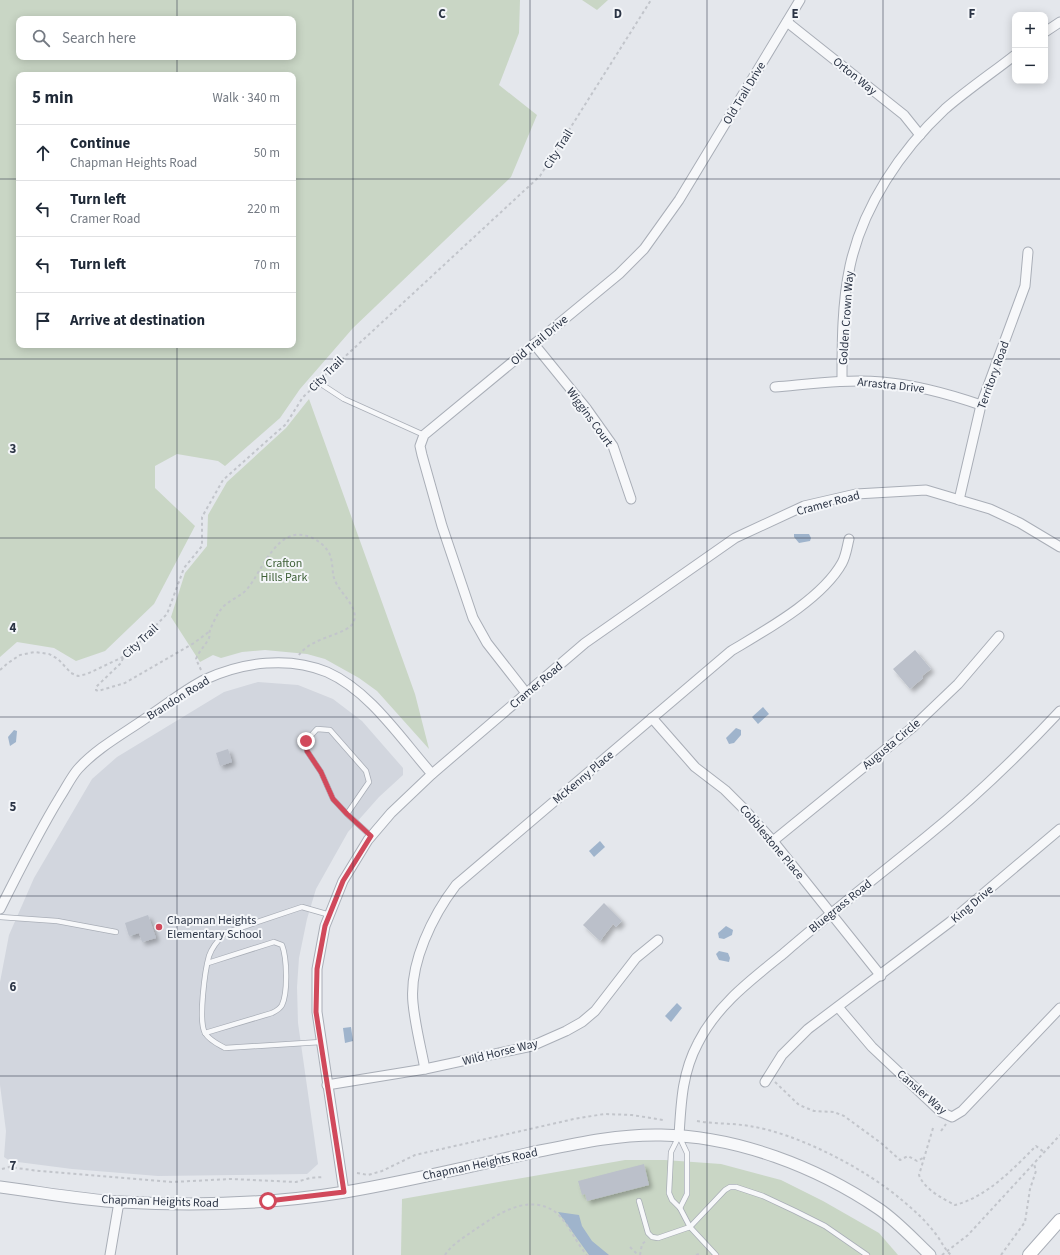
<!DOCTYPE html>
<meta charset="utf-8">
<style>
:root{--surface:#fff;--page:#f6f6f7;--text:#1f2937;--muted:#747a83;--line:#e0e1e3}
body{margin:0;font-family:"Source Sans 3",sans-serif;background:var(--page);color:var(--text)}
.controls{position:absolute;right:12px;top:12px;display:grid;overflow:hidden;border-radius:8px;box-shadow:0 2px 10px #0003}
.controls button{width:36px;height:36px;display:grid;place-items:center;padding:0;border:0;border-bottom:1px solid var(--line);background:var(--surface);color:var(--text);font:20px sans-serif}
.stop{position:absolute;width:12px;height:12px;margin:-9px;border:3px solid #d1495b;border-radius:50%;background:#fff}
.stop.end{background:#d1495b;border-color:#fff;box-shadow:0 1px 4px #0008}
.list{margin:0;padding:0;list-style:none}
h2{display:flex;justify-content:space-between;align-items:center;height:52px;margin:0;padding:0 16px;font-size:17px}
h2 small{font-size:13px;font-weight:400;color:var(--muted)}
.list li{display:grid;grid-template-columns:26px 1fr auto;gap:12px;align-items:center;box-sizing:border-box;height:56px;padding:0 16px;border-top:1px solid var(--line)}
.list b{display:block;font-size:15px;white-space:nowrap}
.list p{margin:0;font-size:13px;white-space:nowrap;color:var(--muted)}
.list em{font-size:13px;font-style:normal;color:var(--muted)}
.icon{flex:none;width:22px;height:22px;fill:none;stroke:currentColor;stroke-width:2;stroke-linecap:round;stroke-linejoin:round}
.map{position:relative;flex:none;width:1060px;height:1255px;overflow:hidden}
.search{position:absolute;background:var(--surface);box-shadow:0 2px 10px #0003;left:16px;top:16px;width:280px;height:44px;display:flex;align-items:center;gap:10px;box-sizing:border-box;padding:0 14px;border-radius:8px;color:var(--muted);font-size:15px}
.panel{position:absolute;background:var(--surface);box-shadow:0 2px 10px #0003;left:16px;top:72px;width:280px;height:276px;border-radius:8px}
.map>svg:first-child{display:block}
.built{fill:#d2d6de}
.green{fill:#c9d6c5;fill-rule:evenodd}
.water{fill:#9fb4cc}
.building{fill:#bbc0ca;filter:url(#shadow)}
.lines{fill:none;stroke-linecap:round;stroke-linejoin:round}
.service-casing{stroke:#a9aeb7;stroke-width:6}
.minor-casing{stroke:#a9aeb7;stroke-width:11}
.tertiary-casing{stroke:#a9aeb7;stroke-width:13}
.secondary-casing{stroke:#a9aeb7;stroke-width:14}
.path{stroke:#c2c5cb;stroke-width:2;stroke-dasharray:3 3;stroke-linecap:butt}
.service{stroke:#f7f8fa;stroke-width:4.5}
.minor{stroke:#f7f8fa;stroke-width:9}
.tertiary{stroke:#f7f8fa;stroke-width:11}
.secondary{stroke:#fff;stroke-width:12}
.route{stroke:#d1495b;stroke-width:5}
.grid{fill:none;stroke:#2b3445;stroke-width:1;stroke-opacity:0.55}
.poi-dot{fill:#d1495b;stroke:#f4f6f9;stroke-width:1.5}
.labels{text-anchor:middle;stroke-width:4;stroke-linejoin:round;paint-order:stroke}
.street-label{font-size:12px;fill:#2b3445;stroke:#f4f6f9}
.park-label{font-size:12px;fill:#3f6138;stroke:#f4f6f9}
.poi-label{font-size:12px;fill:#2b3445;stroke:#f4f6f9;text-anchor:start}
.grid-label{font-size:13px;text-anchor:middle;font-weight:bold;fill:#2b3445;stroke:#f4f6f9;stroke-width:4;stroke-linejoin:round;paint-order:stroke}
</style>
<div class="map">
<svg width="1060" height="1255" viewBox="0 0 1060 1255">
<defs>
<filter id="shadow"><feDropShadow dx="3.5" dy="3.5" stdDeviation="2" flood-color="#0004"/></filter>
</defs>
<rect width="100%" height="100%" fill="#e4e7ec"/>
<path class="built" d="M258,682L298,685L333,699L362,721L403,768V775L379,797L348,832L316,889L307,919L299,958L297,987L298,1023L318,1164L307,1174L158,1176L72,1169L10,1161L4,1157L6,1131L0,1085V982L9,935L34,878L92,779L117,757L224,692Z"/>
<g class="green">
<path d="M0,0H520L519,33L499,85L537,115L511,177L353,328L300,389L280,418L225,466L218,461L177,454L155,466V488L195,526L154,604L105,651L76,661L54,648L17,642L0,657ZM19,19H293V57H19ZM19,75H293V345H19Z"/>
<path d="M582,0H608L597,10Z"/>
<path d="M309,399L415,694L429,749L377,691L359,678L325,659L307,654L265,650L242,652L221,658L213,655L200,662L171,617L185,573L207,546L208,515L227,482L286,428Z"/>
<path d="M625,1160H665L721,1164L781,1180L823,1201L879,1233L898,1255H401L402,1199Z"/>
</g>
<g class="water">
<path d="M797,534H809L811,538L810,541L799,543L794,537V534Z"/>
<path d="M763,707L769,714L758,724L752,717Z"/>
<path d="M736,728L741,730V735L734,743L729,744L726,738Z"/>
<path d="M14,730L17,731L16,742L10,746L8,737Z"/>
<path d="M600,841L605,847L594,857L589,851Z"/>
<path d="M726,926L733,930L732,935L724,939L719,938L718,933Z"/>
<path d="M719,951L728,953L730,958L729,962L719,960L716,954Z"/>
<path d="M677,1003L682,1008L671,1022L665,1016Z"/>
<path d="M351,1027L353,1041L345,1043L343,1028Z"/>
<path d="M558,1212L579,1215L582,1226L592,1241L609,1255H589Z"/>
</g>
<g class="building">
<path d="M915,650L931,669L922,676L923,678L910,689L893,669Z"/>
<path d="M228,749L232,762L220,766L216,753Z"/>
<path d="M604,903L622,921L616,927L613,924L600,941L583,925Z"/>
<path d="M148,915L156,938L142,942L139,933L129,936L125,923Z"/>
<path d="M644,1164L649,1185L587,1201L585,1194L582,1195L578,1181Z"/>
</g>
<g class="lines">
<defs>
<g id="service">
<path d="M318,382L344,399L424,435"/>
<path d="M347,814L369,782L366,771L330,730L317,729L306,741L307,751L321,772L333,799L347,814L371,836"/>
<path d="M0,917L57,921L116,932"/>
<path d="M205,1033L272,1013C276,1011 280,1009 282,1005C288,992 287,958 282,945L274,942L208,963"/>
<path d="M321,1042L225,1048C218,1044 210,1041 205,1033C198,1021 205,970 209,956C212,947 218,940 225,933L302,907L330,915"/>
<path d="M679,1136L671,1152L669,1193L672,1200L680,1208L690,1227L716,1255"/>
<path d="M679,1136L687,1153V1194L680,1208"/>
<path d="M639,1201L648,1233L652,1237L658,1238L690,1227L725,1190L730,1187H736L763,1196L795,1211L825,1226L867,1255"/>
</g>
<g id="minor">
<path d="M787,22L904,115L920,135"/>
<path d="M1045,32L1060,22"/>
<path d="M534,344L586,408L613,446L631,499"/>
<path d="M842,381C842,343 842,303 850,266C863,206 901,150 945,109C967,90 992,73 1015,55"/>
<path d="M775,387C811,384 847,379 882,382C917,385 949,394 981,405"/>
<path d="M959,500L981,405L1025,286L1028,252"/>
<path d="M526,693L487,643L473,618L442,526L422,455L420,446L424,435L619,274L644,249L679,200L800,0"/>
<path d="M652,718L695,767L725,790L744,809L773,841L881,976"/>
<path d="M773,841L913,727L958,684L999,636"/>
<path d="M0,909C19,871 38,833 60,797C66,788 71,777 78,769C97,748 123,734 146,718C165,706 185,689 206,679C243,662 289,656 327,672C370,691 401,739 432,774"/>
<path d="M838,1007L872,1047L941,1112L952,1117L962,1111L1060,1008"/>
<path d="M425,1069C421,1048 415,1025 413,1003C409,963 433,915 456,885L731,651C766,630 822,599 842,563C846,556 847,547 849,539"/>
<path d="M765,1082L782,1055L808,1029L950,922L1060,829"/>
<path d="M327,1085L425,1069L532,1046L566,1031L582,1022L595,1011L636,958L658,940"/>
<path d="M679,1136C681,1103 682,1073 698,1043C717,1005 751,980 783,954C829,914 878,876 926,837C973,799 1018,756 1060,711"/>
<path d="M344,1192L317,1012V969L325,926L343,881L368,840L391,813L432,774L585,643L735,538L804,506L856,494L926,490L990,509L1020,523L1060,547"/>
<path d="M110,1255L119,1202"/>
</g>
<path id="tertiary" d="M0,1187C40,1192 81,1200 121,1202C195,1206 272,1204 345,1192C405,1182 466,1167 526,1154C570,1145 615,1134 661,1135C737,1136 817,1167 879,1209C898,1222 914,1240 930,1255"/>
<path id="secondary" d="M1029,1255L1060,1220"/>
</defs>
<use href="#service" class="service-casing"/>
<use href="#minor" class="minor-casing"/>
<use href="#tertiary" class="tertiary-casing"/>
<use href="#secondary" class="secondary-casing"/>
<g class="path">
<path d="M324,376L540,176L651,0"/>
<path d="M123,658L121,663L96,687V690L98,691L125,683L194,643L210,631"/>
<path d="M0,670L8,663L20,655L35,652L49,654L58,659L71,673L78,676L87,674L127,655L167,614L184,568L202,546V517L223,480L286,424L303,397L314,387"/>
<path d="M201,670L196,659C199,651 205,646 209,638C210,636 209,632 210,630C213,623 217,614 222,608C229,600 242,596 248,588C263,569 278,524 310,537C318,540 327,547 330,555C333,563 332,571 334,578C338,592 359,606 354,621C350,635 312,636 299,655"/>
<path d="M775,1082L799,1105L814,1111L834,1112L844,1116L881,1143L900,1160L908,1156L917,1161L923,1158"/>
<path d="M697,1121C714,1124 732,1123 749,1126C797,1133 866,1169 903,1201C915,1211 926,1221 935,1233C941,1240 944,1249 951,1255"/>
<path d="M933,1128L919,1175C924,1189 943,1199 955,1205C987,1197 1014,1168 1036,1146L1044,1152"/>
<path d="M941,1131L946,1124"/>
<path d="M2,1169L9,1167L39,1171L172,1182L231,1179L296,1182L310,1178L323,1177"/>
<path d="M357,1173L368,1175L382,1171L415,1155L574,1119L604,1114L632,1115L663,1120"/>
<path d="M630,1247L638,1255"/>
<path d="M445,1255C451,1245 463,1238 473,1231C495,1216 526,1193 554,1211C568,1221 575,1242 587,1255"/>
<path d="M640,1255L642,1244L646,1241"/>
<path d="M696,1255L699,1254L700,1255"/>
<path d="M942,1255L968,1235L1060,1135"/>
<path d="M1001,1255L1025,1222L1030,1189L1036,1171L1034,1164"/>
</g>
<use href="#service" class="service"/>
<use href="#minor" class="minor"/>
<use href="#tertiary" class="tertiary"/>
<use href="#secondary" class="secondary"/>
</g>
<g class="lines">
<path class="route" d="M268,1201L344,1192L316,1012L317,969L325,926L343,881L371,836L347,814L333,799L321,772L307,751L306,741"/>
</g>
<path class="grid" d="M177,0V19M353,0V1255M530,0V1255M707,0V1255M883,0V1255M177,57V75M0,179H19M293,179H1060M177,345V1255M0,359H1060M0,538H1060M0,717H1060M0,896H1060M0,1076H1060"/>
<circle class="poi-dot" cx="159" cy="927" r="4"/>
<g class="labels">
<g class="street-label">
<text transform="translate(855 76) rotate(39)" y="4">Orton Way</text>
<text transform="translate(744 93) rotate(-59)" y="4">Old Trail Drive</text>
<text transform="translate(558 149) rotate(-58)" y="4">City Trail</text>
<text transform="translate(846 318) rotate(-86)" y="4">Golden Crown Way</text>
<text transform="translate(539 340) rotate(-40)" y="4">Old Trail Drive</text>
<text transform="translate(326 374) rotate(-45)" y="4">City Trail</text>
<text transform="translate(993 375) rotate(-70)" y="4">Territory Road</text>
<text transform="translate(891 385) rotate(6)" y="4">Arrastra Drive</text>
<text transform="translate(590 417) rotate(54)" y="4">Wiggins Court</text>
<text transform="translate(828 503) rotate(-15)" y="4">Cramer Road</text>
<text transform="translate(140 641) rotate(-43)" y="4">City Trail</text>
<text transform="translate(536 685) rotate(-40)" y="4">Cramer Road</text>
<text transform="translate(178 698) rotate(-32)" y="4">Brandon Road</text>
<text transform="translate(891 744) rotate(-40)" y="4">Augusta Circle</text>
<text transform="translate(583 777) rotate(-40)" y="4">McKenny Place</text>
<text transform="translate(772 842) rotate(50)" y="4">Cobblestone Place</text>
<text transform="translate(972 904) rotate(-40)" y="4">King Drive</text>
<text transform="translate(840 906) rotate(-39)" y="4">Bluegrass Road</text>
<text transform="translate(500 1052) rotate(-14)" y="4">Wild Horse Way</text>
<text transform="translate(922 1092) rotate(41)" y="4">Cansler Way</text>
<text transform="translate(480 1164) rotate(-12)" y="4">Chapman Heights Road</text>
<text transform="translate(160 1201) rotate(2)" y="4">Chapman Heights Road</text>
</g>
<g class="park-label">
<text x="284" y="567">Crafton<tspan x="284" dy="14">Hills Park</tspan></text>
</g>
<g class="poi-label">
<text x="167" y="924">Chapman Heights<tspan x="167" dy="14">Elementary School</tspan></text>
</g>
</g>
<g class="grid-label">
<text x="442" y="18">C</text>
<text x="618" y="18">D</text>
<text x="795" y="18">E</text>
<text x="972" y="18">F</text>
<text x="13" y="453">3</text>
<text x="13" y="632">4</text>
<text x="13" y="811">5</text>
<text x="13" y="991">6</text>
<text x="13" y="1170">7</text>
</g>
</svg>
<div class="controls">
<button>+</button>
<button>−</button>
</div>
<div class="stop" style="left:268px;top:1201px"></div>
<div class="stop end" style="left:306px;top:741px"></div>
<div class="search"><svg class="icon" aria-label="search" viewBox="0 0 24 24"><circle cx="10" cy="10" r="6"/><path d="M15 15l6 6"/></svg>Search here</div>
<section class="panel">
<h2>5 min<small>Walk · 340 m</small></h2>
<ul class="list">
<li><svg class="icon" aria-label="ahead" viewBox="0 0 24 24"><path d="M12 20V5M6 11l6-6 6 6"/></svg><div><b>Continue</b><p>Chapman Heights Road</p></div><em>50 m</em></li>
<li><svg class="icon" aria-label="left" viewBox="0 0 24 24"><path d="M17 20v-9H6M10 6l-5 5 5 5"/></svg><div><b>Turn left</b><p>Cramer Road</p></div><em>220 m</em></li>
<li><svg class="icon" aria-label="left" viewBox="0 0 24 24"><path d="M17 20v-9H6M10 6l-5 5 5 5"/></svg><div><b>Turn left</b></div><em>70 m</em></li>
<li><svg class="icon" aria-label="arrive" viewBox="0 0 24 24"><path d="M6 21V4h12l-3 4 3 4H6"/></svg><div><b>Arrive at destination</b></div></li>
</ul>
</section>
</div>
